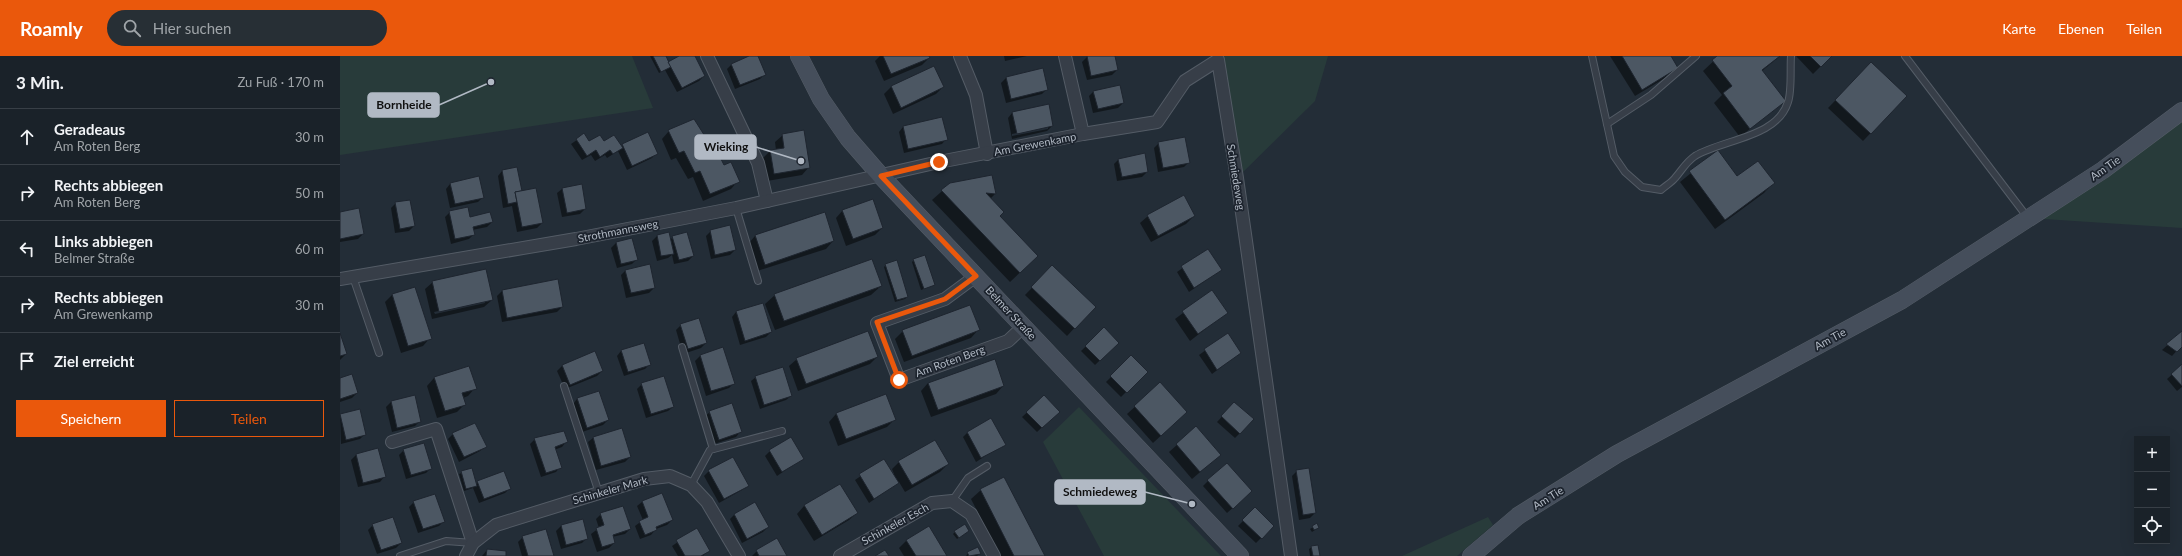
<!DOCTYPE html>
<html lang="de">
<meta charset="utf-8">
<style>
:root{--surface:#1a2229;--page:#272f35;--text:#f1f3f6;--muted:#9fa4a8;--line:#383f46;--accent:#ea580c}
body{margin:0;font-family:Lato,sans-serif;background:var(--page);color:var(--text)}
.controls{position:absolute;right:12px;bottom:12px;display:grid;overflow:hidden;border-radius:0px;box-shadow:0 4px 16px #0002}
.controls button{width:36px;height:36px;display:grid;place-items:center;padding:0;border:0;border-bottom:1px solid var(--line);background:var(--surface);color:var(--text);font:20px sans-serif}
.stop{position:absolute;width:12px;height:12px;margin:-9px;border:3px solid #ea580c;border-radius:50%;background:#fff}
.stop.end{background:#ea580c;border-color:#fff;box-shadow:0 1px 4px #0008}
.list{margin:0;padding:0;list-style:none}
h2{display:flex;justify-content:space-between;align-items:center;height:52px;margin:0;padding:0 16px;font-size:17px}
h2 small{font-size:13px;font-weight:400;color:var(--muted)}
.list li{display:grid;grid-template-columns:26px 1fr auto;gap:12px;align-items:center;box-sizing:border-box;height:56px;padding:0 16px;border-top:1px solid var(--line)}
.list b{display:block;font-size:15px;white-space:nowrap}
.list p{margin:0;font-size:13px;white-space:nowrap;color:var(--muted)}
.list em{font-size:13px;font-style:normal;color:var(--muted)}
.actions{display:flex;gap:8px;padding:12px 16px}
.actions a{flex:1;padding:9px 0;border:1px solid var(--accent);border-radius:0px;text-align:center;font-size:14px;color:var(--accent)}
.actions .main{background:var(--accent);color:#fff}
.icon{flex:none;width:22px;height:22px;fill:none;stroke:currentColor;stroke-width:2;stroke-linecap:round;stroke-linejoin:round}
.map{position:relative;flex:none;width:1842px;height:500px;overflow:hidden}
header{display:flex;align-items:center;gap:24px;box-sizing:border-box;height:56px;padding:0 20px;background:var(--accent);color:#fff}
header strong{font-size:19px}
nav{display:flex;gap:22px;margin-inline-start:auto;font-size:14px}
.search{width:280px;height:36px;background:var(--page);display:flex;align-items:center;gap:10px;box-sizing:border-box;padding:0 14px;border-radius:22px;color:var(--muted);font-size:15px}
main{display:flex}
aside{flex:1;background:var(--surface)}
.map>svg:first-child{display:block}
.green{fill:#283b3a}
.shadow{fill:#0007;fill-rule:evenodd}
.building{fill:#4c5763;stroke:#1e252f}
.lines{fill:none;stroke-linecap:round;stroke-linejoin:round}
.lane-casing{stroke:#545c66;stroke-width:8}
.street-casing{stroke:#545c66;stroke-width:14}
.secondary-casing{stroke:#545c66;stroke-width:18}
.lane{stroke:#373e48;stroke-width:6}
.street{stroke:#373e48;stroke-width:12}
.secondary{stroke:#454e5b;stroke-width:17}
.route{stroke:#ea580c;stroke-width:5}
.labels{text-anchor:middle;stroke-width:3.5;stroke-linejoin:round;paint-order:stroke}
.street-label{font-size:11px;fill:#b1b9c4;stroke:#1c232d}
.leader{fill:none;stroke:#b1b9c4;stroke-width:1.5}
.callout-dot{fill:#b1b9c4;stroke:#1c232d;stroke-width:1.5}
.callout{fill:#b1b9c4;stroke:#b1b9c4;stroke-width:1.5}
.callout-label{font-size:12px;text-anchor:middle;font-weight:bold;fill:#111}
</style>
<header>
<strong>Roamly</strong>
<div class="search"><svg class="icon" aria-label="search" viewBox="0 0 24 24"><circle cx="10" cy="10" r="6"/><path d="M15 15l6 6"/></svg>Hier suchen</div>
<nav><a>Karte</a><a>Ebenen</a><a>Teilen</a></nav>
</header>
<main>
<aside>
<h2>3 Min.<small>Zu Fuß · 170 m</small></h2>
<ul class="list">
<li><svg class="icon" aria-label="ahead" viewBox="0 0 24 24"><path d="M12 20V5M6 11l6-6 6 6"/></svg><div><b>Geradeaus</b><p>Am Roten Berg</p></div><em>30 m</em></li>
<li><svg class="icon" aria-label="right" viewBox="0 0 24 24"><path d="M7 20v-9h11M14 6l5 5-5 5"/></svg><div><b>Rechts abbiegen</b><p>Am Roten Berg</p></div><em>50 m</em></li>
<li><svg class="icon" aria-label="left" viewBox="0 0 24 24"><path d="M17 20v-9H6M10 6l-5 5 5 5"/></svg><div><b>Links abbiegen</b><p>Belmer Straße</p></div><em>60 m</em></li>
<li><svg class="icon" aria-label="right" viewBox="0 0 24 24"><path d="M7 20v-9h11M14 6l5 5-5 5"/></svg><div><b>Rechts abbiegen</b><p>Am Grewenkamp</p></div><em>30 m</em></li>
<li><svg class="icon" aria-label="arrive" viewBox="0 0 24 24"><path d="M6 21V4h12l-3 4 3 4H6"/></svg><div><b>Ziel erreicht</b></div></li>
</ul>
<div class="actions"><a class="main">Speichern</a><a>Teilen</a></div>
</aside>
<div class="map">
<svg width="1842" height="500" viewBox="0 0 1842 500">
<rect width="100%" height="100%" fill="#232d37"/>
<g class="green">
<path d="M0,0H292L313,52L0,99Z"/>
<path d="M877,0H988L975,45L897,122Z"/>
<path d="M1842,55V172L1688,162Z"/>
<path d="M739,351L881,500H764L703,386Z"/>
<path d="M1148,461L1153,469L1117,500H1062Z"/>
</g>
<g class="shadow">
<path d="M310,0H324L328,7L342,0H354L364,20L359,25L337,36L325,14L319,17Z"/>
<path d="M412,0H417L425,18L420,23L395,33L387,13L392,8Z"/>
<path d="M540,0H588L589,2L582,9L544,25L535,5Z"/>
<path d="M664,0H687L665,5Z"/>
<path d="M752,0H774L777,14L772,19L747,24L742,6L747,1Z"/>
<path d="M1270,0H1330L1337,12L1330,19L1295,40Z"/>
<path d="M1379,0H1440L1422,15L1445,45L1400,81L1374,47L1382,39L1363,15Z"/>
<path d="M1456,0H1491L1473,18Z"/>
<path d="M1524,15L1566,40L1523,85L1488,52Z"/>
<path d="M666,22L707,33L702,38L666,47L661,27Z"/>
<path d="M551,31H603L596,38L553,58L544,38Z"/>
<path d="M754,35L783,47L778,52L753,57L749,40Z"/>
<path d="M672,57L712,70L707,75L672,83L668,62ZM708,70V73L672,80V78Z"/>
<path d="M563,71L606,83L602,88L564,97L559,76Z"/>
<path d="M329,75L383,110L398,125L391,133L363,145L353,121L348,123L336,102L331,104L322,83Z"/>
<path d="M307,78L316,97L312,102L287,114L278,95L267,102L265,99L255,105L251,99L242,104L231,88L244,79L249,87L264,86L281,91Z"/>
<path d="M443,79L469,111L462,119L427,125L423,102L430,95L436,94L435,86Z"/>
<path d="M819,87L849,106L844,111L818,116L814,92Z"/>
<path d="M1377,96L1396,122L1433,127L1424,137L1375,173L1340,126Z"/>
<path d="M779,103L807,116L802,121L777,125L774,108Z"/>
<path d="M162,115L181,136L202,167L197,172L177,176L172,150L163,152L158,120Z"/>
<path d="M651,121L655,138L650,143L687,210L670,226L592,144L610,128Z"/>
<path d="M110,128L143,141L138,146L110,152L106,133Z"/>
<path d="M241,129L245,153L240,158L222,161L217,137L222,133Z"/>
<path d="M56,147L74,170L69,175L55,177L51,152Z"/>
<path d="M503,154L542,172L535,179L506,190L496,162Z"/>
<path d="M110,156L130,162L152,166L147,171L132,174L133,179L129,183L111,188L105,161Z"/>
<path d="M0,157L23,178L18,183L0,186Z"/>
<path d="M484,157L493,185L486,193L417,215L408,188L415,180Z"/>
<path d="M808,160H854L846,168L811,186L800,167Z"/>
<path d="M371,175L395,194L390,199L371,203L366,180Z"/>
<path d="M328,178L330,184L333,181L353,200L348,205L334,208L332,199L328,202L317,205L312,185L317,180Z"/>
<path d="M292,183L297,203L292,208L277,212L271,192L276,187Z"/>
<path d="M868,194L881,214L849,236L837,216Z"/>
<path d="M574,204L594,228L592,230L581,234L572,206Z"/>
<path d="M546,209L567,241L565,243L555,246L544,211Z"/>
<path d="M712,211L754,251L727,280L685,239Z"/>
<path d="M286,214L314,232L309,237L286,242L281,219Z"/>
<path d="M93,226L152,244L144,251L92,263L85,233ZM145,245V247L95,258L94,256Z"/>
<path d="M541,230L531,239L435,274L425,248L435,239Z"/>
<path d="M162,235L222,251L217,256L162,266L157,240Z"/>
<path d="M871,236L886,257L850,285L835,263Z"/>
<path d="M52,239L90,282L83,290L61,297L45,246Z"/>
<path d="M396,256L431,276L426,281L400,289L392,261Z"/>
<path d="M341,269L366,287L361,292L343,298L336,274Z"/>
<path d="M764,273L778,287L755,309L741,295Z"/>
<path d="M638,274L631,282L564,306L555,283L563,275Z"/>
<path d="M1842,276V289L1832,300L1822,294Z"/>
<path d="M888,278L900,297L872,318L859,299Z"/>
<path d="M0,280L6,298L0,304Z"/>
<path d="M383,293L394,327L389,332L366,340L355,305L360,300Z"/>
<path d="M281,295L310,308L305,313L284,320L277,300Z"/>
<path d="M537,301L530,308L458,335L449,310L457,303Z"/>
<path d="M791,301L806,316L781,341L766,326Z"/>
<path d="M222,310L262,315L257,320L225,333L217,315Z"/>
<path d="M1842,310V331L1837,335L1827,323Z"/>
<path d="M129,311L135,332L128,340L123,342L125,348L117,356L97,362L87,330L94,322Z"/>
<path d="M416,321L451,340L446,344L420,353L411,325Z"/>
<path d="M0,323L17,337L12,342L0,346Z"/>
<path d="M588,327L663,330L656,338L591,361L581,335Z"/>
<path d="M302,328L333,351L328,355L306,362L297,333Z"/>
<path d="M820,328L838,364L813,387L787,358Z"/>
<path d="M545,339L555,363L547,371L498,390L489,366L496,358Z"/>
<path d="M704,341L718,356L697,376L682,361Z"/>
<path d="M237,343L268,364L263,369L242,376L233,348Z"/>
<path d="M51,346L80,365L75,370L52,376L46,351Z"/>
<path d="M890,352L900,377L895,382L877,366Z"/>
<path d="M19,354L25,378L20,383L1,388L0,359Z"/>
<path d="M370,356L400,376L396,381L374,388L365,360Z"/>
<path d="M856,372L872,406L852,423L829,396Z"/>
<path d="M282,373L290,401L285,406L256,414L248,386L253,382Z"/>
<path d="M628,376L664,388L636,406L623,381Z"/>
<path d="M113,378L145,391L140,395L119,406L108,383Z"/>
<path d="M195,383L226,386L222,391L214,394L220,411L216,416L201,421L190,388Z"/>
<path d="M64,394L91,412L86,417L66,423L59,399Z"/>
<path d="M430,395L462,403L437,420L425,400Z"/>
<path d="M16,399L44,421L40,426L18,431L11,404Z"/>
<path d="M544,404L553,418H554L552,413L559,406L608,408L600,416L565,436L559,426L529,447L515,424Z"/>
<path d="M132,413L136,428L138,426L170,432L165,437L139,447L133,432L124,435L119,418Z"/>
<path d="M369,415L407,429L402,434L379,447L364,420Z"/>
<path d="M957,415L975,457L970,462L959,464L952,420Z"/>
<path d="M868,425L906,440L887,457L863,430Z"/>
<path d="M500,429L517,457L509,464L474,485L457,458L464,450Z"/>
<path d="M641,434L704,500H660L631,443Z"/>
<path d="M74,446L104,465L99,470L78,477L69,451Z"/>
<path d="M302,446L332,464L327,469L316,473L311,479L300,483L295,470L303,464L297,450Z"/>
<path d="M915,453L933,470L916,487L898,470Z"/>
<path d="M261,458L290,473L285,478L272,481L274,487L269,492L257,496L251,478L259,472L256,463Z"/>
<path d="M394,459L428,471L423,476L402,487L390,463Z"/>
<path d="M242,464L247,482L242,487L221,493L216,475L221,470Z"/>
<path d="M33,469L61,487L56,492L37,498L28,474Z"/>
<path d="M977,469L978,472L972,476L970,473Z"/>
<path d="M357,473L369,494L363,500H338L332,490Z"/>
<path d="M615,476L626,477L617,483L613,478Z"/>
<path d="M183,481L212,500H182L178,486Z"/>
<path d="M567,484L605,500H564L559,492Z"/>
<path d="M972,491L979,500H970L969,493Z"/>
<path d="M147,494L165,500H142Z"/>
<path d="M417,495L446,500H412Z"/>
<path d="M628,497H640L637,500H626Z"/>
</g>
<g class="building">
<path d="M313,0H326L331,11L321,16Z"/>
<path d="M339,0H355L365,20L342,32L328,6Z"/>
<path d="M409,0H418L426,19L400,29L391,8Z"/>
<path d="M543,0H589L590,2L551,18Z"/>
<path d="M747,0H775L778,14L751,20Z"/>
<path d="M1282,0H1331L1338,12L1302,34Z"/>
<path d="M1377,0H1440L1422,14L1446,45L1410,73L1383,37L1392,30L1372,4Z"/>
<path d="M1470,0H1492L1481,11Z"/>
<path d="M1531,6L1567,40L1531,78L1495,44Z"/>
<path d="M594,10L604,31L561,52L551,30Z"/>
<path d="M703,12L708,34L671,43L666,21Z"/>
<path d="M780,29L784,47L758,53L753,35Z"/>
<path d="M709,48L713,70L677,78L672,56Z"/>
<path d="M602,61L608,84L568,93L563,70Z"/>
<path d="M354,63L368,85H372L384,109L391,106L400,126L370,138L360,115L355,117L344,95L339,97L328,74Z"/>
<path d="M464,74L470,112L434,118L430,94L444,92L442,78Z"/>
<path d="M308,76L318,98L292,110L282,88Z"/>
<path d="M244,77L249,85L260,79L264,85L274,79L283,92L273,98L270,94L260,101L256,94L247,100L236,83Z"/>
<path d="M845,81L850,107L823,112L818,86Z"/>
<path d="M1378,94L1397,120L1418,105L1435,127L1385,164L1349,115Z"/>
<path d="M805,97L808,116L782,121L778,103Z"/>
<path d="M177,111L182,135L175,136L177,146L168,148L162,114Z"/>
<path d="M652,119L656,138L646,137L664,156L660,160L698,200L680,217L601,134L610,127Z"/>
<path d="M139,120L144,142L115,148L110,127Z"/>
<path d="M242,128L246,153L227,157L222,132Z"/>
<path d="M196,132L203,167L182,171L175,136Z"/>
<path d="M844,139L855,160L818,180L807,159Z"/>
<path d="M533,143L543,172L513,183L502,154Z"/>
<path d="M70,144L75,170L60,173L55,146Z"/>
<path d="M128,151L130,161L150,156L153,166L133,171L135,179L115,183L109,155Z"/>
<path d="M19,152L24,178L0,183V156Z"/>
<path d="M485,156L494,185L425,209L415,179Z"/>
<path d="M390,169L396,194L375,199L370,174Z"/>
<path d="M329,176L334,198L321,200L317,179Z"/>
<path d="M347,176L354,200L339,204L332,180Z"/>
<path d="M292,182L298,204L281,208L276,186Z"/>
<path d="M868,193L882,214L854,232L841,210Z"/>
<path d="M585,199L595,229L584,233L573,203Z"/>
<path d="M532,203L542,230L444,265L434,238Z"/>
<path d="M557,204L568,241L557,244L545,208Z"/>
<path d="M310,208L315,232L291,237L285,214Z"/>
<path d="M712,209L756,251L735,273L691,231Z"/>
<path d="M146,213L153,244L99,256L92,225Z"/>
<path d="M218,223L223,251L167,262L162,234Z"/>
<path d="M75,231L92,283L68,290L52,238Z"/>
<path d="M872,234L888,257L858,278L842,255Z"/>
<path d="M423,247L432,276L405,285L396,255Z"/>
<path d="M630,249L640,274L572,300L562,274Z"/>
<path d="M359,262L367,287L348,293L340,268Z"/>
<path d="M764,271L779,287L760,305L745,290Z"/>
<path d="M528,275L538,301L466,328L456,302Z"/>
<path d="M1842,275V291L1837,296L1826,288Z"/>
<path d="M0,277L7,298L0,300Z"/>
<path d="M888,277L901,297L877,314L864,293Z"/>
<path d="M304,287L311,309L288,316L281,294Z"/>
<path d="M383,291L395,328L371,335L360,299Z"/>
<path d="M255,295L263,315L230,329L222,309Z"/>
<path d="M791,299L808,316L787,337L770,320Z"/>
<path d="M655,303L664,330L598,354L588,327Z"/>
<path d="M1842,308V330L1831,318Z"/>
<path d="M129,310L137,333L122,337L126,349L105,355L94,321Z"/>
<path d="M443,311L452,340L424,349L415,320Z"/>
<path d="M12,318L18,337L0,343V322Z"/>
<path d="M324,320L334,351L311,358L301,327Z"/>
<path d="M820,326L847,356L821,380L794,350Z"/>
<path d="M259,335L269,364L247,372L237,342Z"/>
<path d="M546,338L556,364L506,383L496,357Z"/>
<path d="M75,339L81,366L57,372L51,345Z"/>
<path d="M704,339L720,356L702,372L686,356Z"/>
<path d="M894,346L914,363L900,378L881,360Z"/>
<path d="M392,347L402,376L379,384L369,355Z"/>
<path d="M20,353L26,379L6,384L0,358Z"/>
<path d="M651,362L666,389L641,402L627,376Z"/>
<path d="M135,367L147,391L124,401L112,377Z"/>
<path d="M856,370L881,399L860,416L836,388Z"/>
<path d="M282,372L291,401L261,410L253,381Z"/>
<path d="M224,375L228,386L215,391L222,412L206,417L194,382Z"/>
<path d="M451,381L464,403L442,416L429,394Z"/>
<path d="M595,384L609,408L572,429L558,405Z"/>
<path d="M84,387L92,413L71,419L63,393Z"/>
<path d="M38,392L46,421L23,427L16,398Z"/>
<path d="M393,401L409,430L384,443L368,414Z"/>
<path d="M544,403L559,427L534,443L519,418Z"/>
<path d="M887,407L912,435L893,453L867,424Z"/>
<path d="M132,412L137,430L126,433L121,415Z"/>
<path d="M969,412L976,457L963,459L956,414Z"/>
<path d="M164,415L171,433L144,443L137,425Z"/>
<path d="M664,421L705,500H674L640,433Z"/>
<path d="M500,428L518,457L482,479L464,449Z"/>
<path d="M322,437L333,464L316,471L317,474L305,479L299,465L308,461L302,445Z"/>
<path d="M95,438L105,466L83,473L73,445Z"/>
<path d="M415,446L429,471L407,483L394,458Z"/>
<path d="M283,450L291,473L273,479L275,487L262,491L256,472L264,469L260,457Z"/>
<path d="M915,451L934,470L922,483L902,464Z"/>
<path d="M53,461L62,487L41,494L32,468Z"/>
<path d="M243,463L248,483L226,489L221,469Z"/>
<path d="M977,467L979,472L974,474L972,470Z"/>
<path d="M625,468L629,475L619,482L614,475Z"/>
<path d="M589,470L607,500H576L566,484Z"/>
<path d="M357,472L370,495L361,500H345L336,484Z"/>
<path d="M206,473L214,500H188L182,480Z"/>
<path d="M437,482L447,500H419L416,494Z"/>
<path d="M978,489L980,500H973L971,490Z"/>
<path d="M638,491L641,498L629,500L627,496Z"/>
<path d="M147,493L166,495V500H146Z"/>
<path d="M545,494L549,500H535Z"/>
</g>
<g class="lines">
<defs>
<g id="lane">
<path d="M1252,0L1274,100L1285,116L1302,131L1321,134C1325,130 1331,127 1335,122C1342,114 1346,106 1355,100C1383,83 1437,82 1448,46C1452,35 1450,13 1451,0"/>
<path d="M1565,0L1688,162"/>
<path d="M1267,68L1311,39L1356,0"/>
<path d="M396,152L418,225"/>
<path d="M13,221L39,297"/>
<path d="M342,291L373,393"/>
<path d="M224,330L259,437"/>
<path d="M351,429L370,394L442,375"/>
<path d="M612,445L628,422L647,410"/>
<path d="M60,500L106,485L133,487"/>
</g>
<g id="street">
<path d="M367,0L418,107L427,145"/>
<path d="M620,0L636,39L647,98"/>
<path d="M725,0L743,78"/>
<path d="M636,220L605,243L537,267L559,324L668,285L683,271"/>
<path d="M0,223L236,183L396,152L599,106L743,78L817,66L845,25L878,4L897,122L951,500"/>
<path d="M52,386L96,373L133,487"/>
<path d="M126,500L133,487L156,469L304,423L330,420L351,429L367,446L399,500"/>
<path d="M500,500L592,447L612,445L631,458L654,500"/>
</g>
<g id="secondary">
<path d="M459,0L481,43L508,82L541,120L900,500"/>
<path d="M1131,500L1178,460L1277,398L1562,244L1763,114L1842,55"/>
</g>
</defs>
<use href="#lane" class="lane-casing"/>
<use href="#street" class="street-casing"/>
<use href="#secondary" class="secondary-casing"/>
<use href="#lane" class="lane"/>
<use href="#street" class="street"/>
<use href="#secondary" class="secondary"/>
</g>
<g class="lines">
<path class="route" d="M559,324L537,266L605,243L636,220L541,120L599,106"/>
</g>
<g class="labels">
<g class="street-label">
<text transform="translate(695 88) rotate(-11)" y="4">Am Grewenkamp</text>
<text transform="translate(1765 112) rotate(-35)" y="4">Am Tie</text>
<text transform="translate(896 121) rotate(81)" y="4">Schmiedeweg</text>
<text transform="translate(278 175) rotate(-11)" y="4">Strothmannsweg</text>
<text transform="translate(671 257) rotate(47)" y="4">Belmer Straße</text>
<text transform="translate(1490 283) rotate(-28)" y="4">Am Tie</text>
<text transform="translate(610 305) rotate(-20)" y="4">Am Roten Berg</text>
<text transform="translate(270 434) rotate(-16)" y="4">Schinkeler Mark</text>
<text transform="translate(1208 442) rotate(-32)" y="4">Am Tie</text>
<text transform="translate(555 468) rotate(-29)" y="4">Schinkeler Esch</text>
</g>
</g>
<path class="leader" d="M151 26L99 49M461 105L416 91M852 448L805 436"/>
<g class="callout-dot">
<circle cx="151" cy="26" r="4"/>
<circle cx="461" cy="105" r="4"/>
<circle cx="852" cy="448" r="4"/>
</g>
<g class="callout">
<rect x="28" y="37" width="71" height="24" rx="4"/>
<rect x="355" y="79" width="61" height="24" rx="4"/>
<rect x="715" y="424" width="90" height="24" rx="4"/>
</g>
<g class="callout-label">
<text x="64" y="53">Bornheide</text>
<text x="386" y="95">Wieking</text>
<text x="760" y="440">Schmiedeweg</text>
</g>
</svg>
<div class="controls">
<button>+</button>
<button>−</button>
<button><svg class="icon" aria-label="locate" viewBox="0 0 24 24"><circle cx="12" cy="12" r="6"/><path d="M12 2v4M12 18v4M2 12h4M18 12h4"/></svg></button>
</div>
<div class="stop" style="left:559px;top:324px"></div>
<div class="stop end" style="left:599px;top:106px"></div>
</div>
</main>
